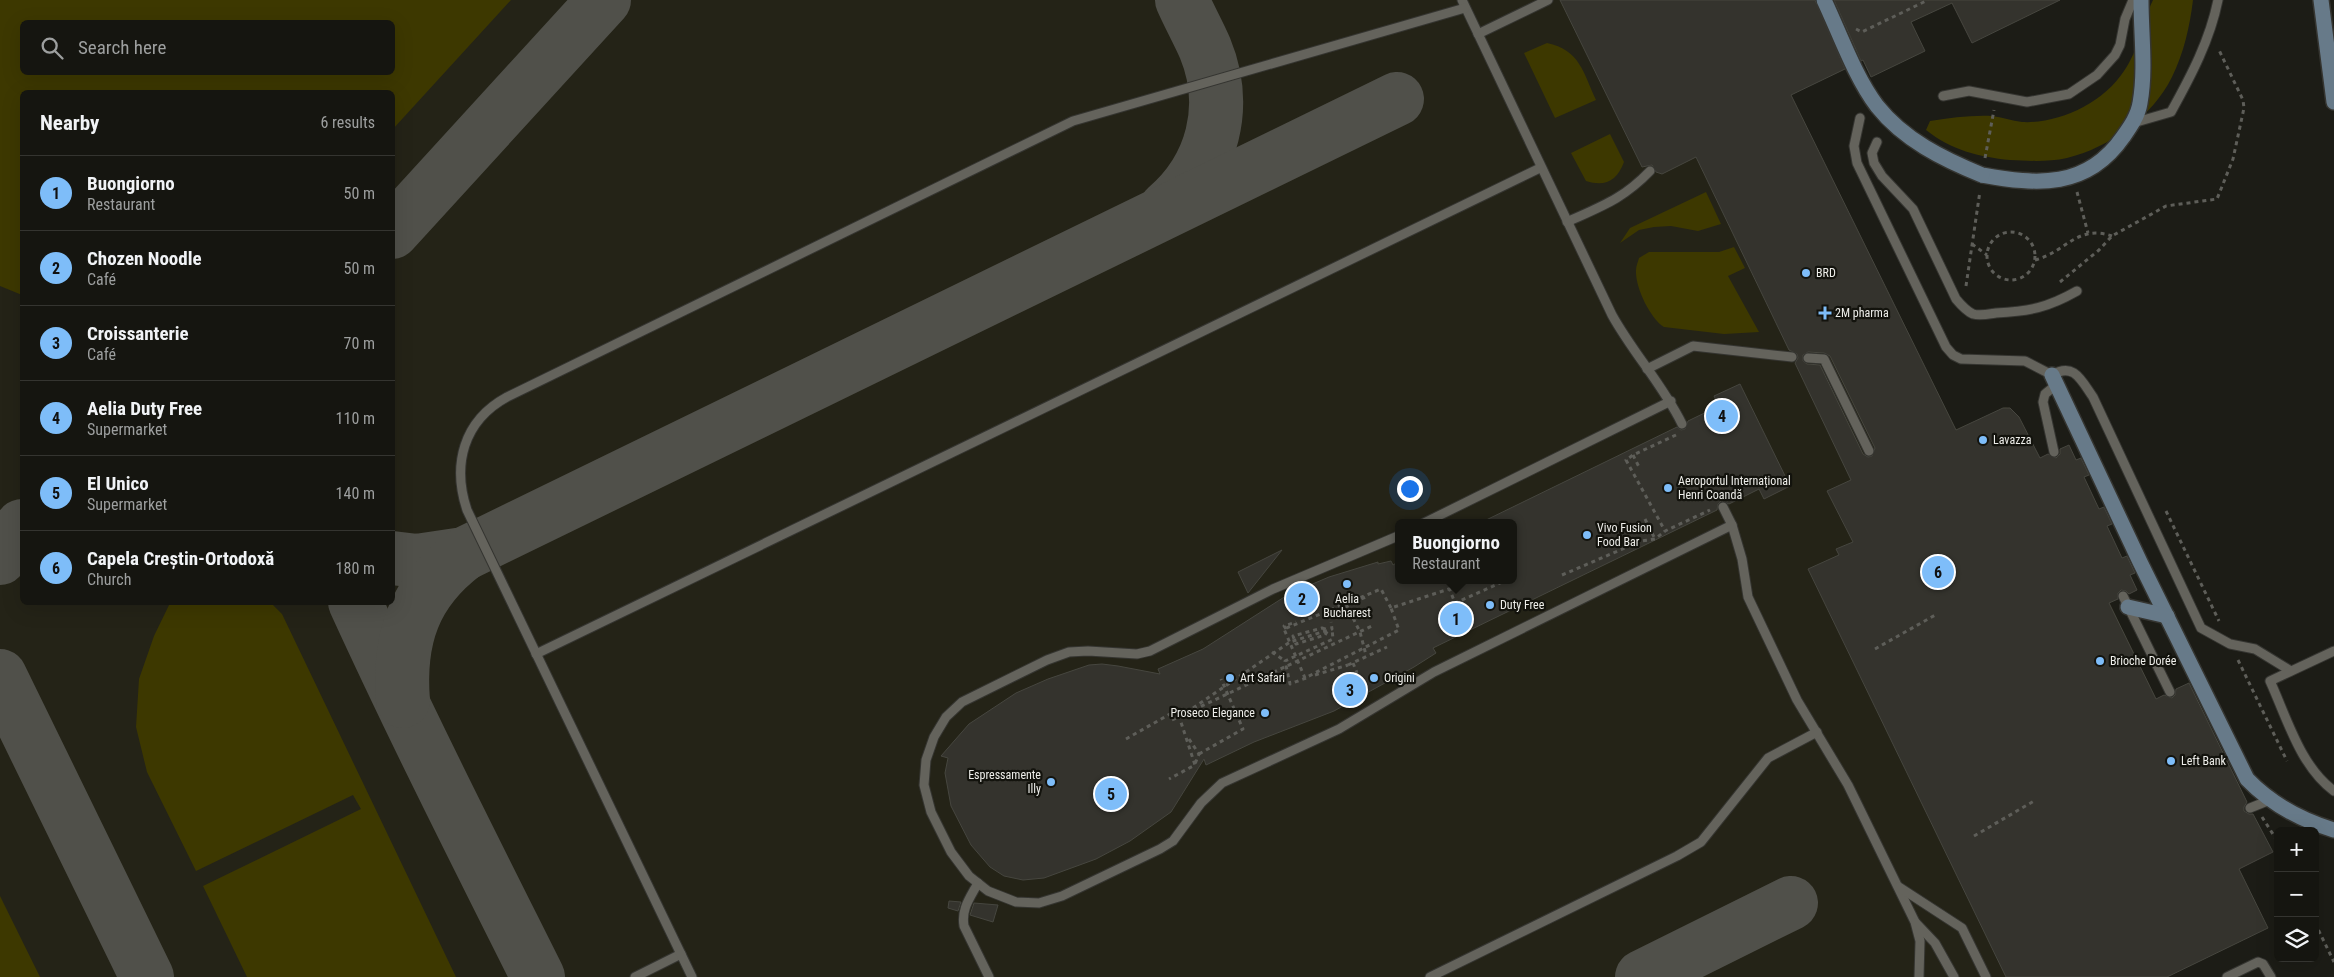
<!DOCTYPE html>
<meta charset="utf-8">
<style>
:root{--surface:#151510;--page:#1e1e19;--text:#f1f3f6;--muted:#9d9f9f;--line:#343430;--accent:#7ebdf9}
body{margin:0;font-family:"Roboto Condensed",sans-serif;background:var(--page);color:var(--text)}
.controls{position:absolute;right:15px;bottom:15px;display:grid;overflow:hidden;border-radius:8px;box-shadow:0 5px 20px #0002}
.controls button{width:45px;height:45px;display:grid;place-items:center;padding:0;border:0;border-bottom:1px solid var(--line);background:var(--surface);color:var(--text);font:25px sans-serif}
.you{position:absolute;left:1409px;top:488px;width:18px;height:18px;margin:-12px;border:4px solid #fff;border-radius:50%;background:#1a73e8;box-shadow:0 0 0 8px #1a73e833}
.badge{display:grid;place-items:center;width:32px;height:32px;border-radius:50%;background:var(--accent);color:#111;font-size:16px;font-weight:700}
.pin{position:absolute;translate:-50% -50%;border:2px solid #fff;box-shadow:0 1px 5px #0006}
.popup{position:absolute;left:1395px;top:519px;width:122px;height:65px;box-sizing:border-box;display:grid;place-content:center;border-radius:8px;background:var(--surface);filter:drop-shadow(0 1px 4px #0005);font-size:16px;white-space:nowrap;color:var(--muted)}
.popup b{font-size:19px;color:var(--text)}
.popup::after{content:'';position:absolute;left:50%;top:100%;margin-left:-10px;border:10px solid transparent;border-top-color:var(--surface)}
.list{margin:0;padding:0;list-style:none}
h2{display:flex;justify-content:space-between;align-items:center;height:65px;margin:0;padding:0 20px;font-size:21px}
h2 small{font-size:16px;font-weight:400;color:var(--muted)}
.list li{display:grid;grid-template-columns:32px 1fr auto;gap:15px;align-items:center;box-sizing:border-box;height:75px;padding:0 20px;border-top:1px solid var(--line)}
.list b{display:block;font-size:19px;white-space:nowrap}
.list p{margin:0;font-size:16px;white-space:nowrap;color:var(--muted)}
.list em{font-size:16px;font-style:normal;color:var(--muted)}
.icon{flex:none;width:28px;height:28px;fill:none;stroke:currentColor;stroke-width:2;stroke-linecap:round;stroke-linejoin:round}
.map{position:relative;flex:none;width:2334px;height:977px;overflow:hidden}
.search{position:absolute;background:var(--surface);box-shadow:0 5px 20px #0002;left:20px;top:20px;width:375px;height:55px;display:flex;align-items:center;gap:12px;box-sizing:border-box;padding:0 18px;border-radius:8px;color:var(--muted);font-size:19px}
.panel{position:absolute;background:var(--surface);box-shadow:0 5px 20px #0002;left:20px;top:90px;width:375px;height:515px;border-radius:8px}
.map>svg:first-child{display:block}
.built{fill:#242317;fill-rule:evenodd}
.green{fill:#3d3800;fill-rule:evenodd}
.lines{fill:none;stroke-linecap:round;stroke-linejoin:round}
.taxiway{stroke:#50504a;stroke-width:54}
.building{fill:#34332d;stroke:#46463f;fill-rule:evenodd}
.lane-casing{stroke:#353531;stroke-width:11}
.secondary-casing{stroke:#353531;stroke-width:18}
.path{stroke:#5e5e59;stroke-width:3;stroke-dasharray:4 4;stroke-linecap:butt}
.lane{stroke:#64635c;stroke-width:9}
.secondary{stroke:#677a89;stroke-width:15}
.secondary-bridge-casing{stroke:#353531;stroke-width:18;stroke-linecap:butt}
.secondary-bridge{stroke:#677a89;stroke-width:15}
.poi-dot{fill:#7ebdf9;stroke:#13130d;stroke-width:2}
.labels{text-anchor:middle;stroke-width:4.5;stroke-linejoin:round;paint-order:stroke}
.poi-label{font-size:12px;fill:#eeeeea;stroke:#13130d;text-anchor:start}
</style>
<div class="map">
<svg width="2334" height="977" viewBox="0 0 2334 977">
<rect width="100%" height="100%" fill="#1c1c16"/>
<path class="built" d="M0,0H1810L1791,95L1956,429L1993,413L1998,416L2003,408L2006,407L2014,412L2015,422L2021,420L2268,928L2167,977H0ZM22,22H392V72H22ZM22,92H392V602H22ZM1398,523H1514V580H1398Z"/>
<g class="green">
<path d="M0,0H511L393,129L392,92H22V295L0,286ZM22,22H392V72H22Z"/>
<path d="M2153,0H2193C2190,25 2184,53 2172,77C2153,116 2109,148 2067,158C2049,162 2029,161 2010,160C1979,157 1951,150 1926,130L1930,121C1951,118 1971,115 1992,116C2002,117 2012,121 2022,122C2059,124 2103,103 2124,71C2139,50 2142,23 2153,0Z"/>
<path d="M1547,43C1580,50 1583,72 1596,100L1555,118L1524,53Z"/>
<path d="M1610,134L1624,162C1617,181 1605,187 1586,181L1571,153Z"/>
<path d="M1706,192L1721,224L1698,231L1671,226L1654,227L1639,230L1620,243L1630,228Z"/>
<path d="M1734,247L1745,268L1728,276L1759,332L1724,334L1664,327C1650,318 1635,287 1636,270C1636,266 1638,262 1639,258L1649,252H1719Z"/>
<path d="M170,603H271L282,614L456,977H247L203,886L361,809L353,795L196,871L147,772L136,727L139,679L154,636Z"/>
<path d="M0,896L40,977H0Z"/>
</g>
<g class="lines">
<g class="taxiway">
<path d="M1166,208C1213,168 1229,106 1205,48C1198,32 1189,16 1182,0"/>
<path d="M392,232L604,0"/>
<path d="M0,558L22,526"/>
<path d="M392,558L417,561L464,554L1397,99"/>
<path d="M355,602C413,729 476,853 538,977"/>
<path d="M0,676L147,977"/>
<path d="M403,701C398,638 414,592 464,554"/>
<path d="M1642,977L1791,903"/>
</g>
</g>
<g class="building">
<path d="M1560,0H1815L1845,69L1791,95L1956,430L2003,408H2010L2019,417L2040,458L2048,454L2056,458L2060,454V449L2069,445L2076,460L2081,458L2089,475L2084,477L2099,509L2104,507L2112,524L2107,526L2122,558L2127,556L2135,573L2130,575L2137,590L2129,594L2126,591L2121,590L2118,593V599L2109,603L2156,699L2164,695L2172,698L2175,695L2176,689L2189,683L2247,802L2244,807V811L2249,814H2253L2273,852L2239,869L2268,928L2167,977H2006L1808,569L1839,555L1836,549L1853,542L1827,491L1851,480L1795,363L1798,358L1797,354L1789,350L1696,157L1662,174L1656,172L1652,165L1642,167ZM1808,352L1824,353L1830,356L1875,448L1872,456L1868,457L1863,454L1820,365L1807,364L1803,361V355Z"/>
<path d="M1834,0H2060L1972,43L1952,3L1911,22L1925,51L1871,77L1863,60L1861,61Z"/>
<path d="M1740,384L1790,486L1764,499L1759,489L1729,504L1721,501L1718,504L1717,510L1433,648L1436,653L1414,667L1334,711L1254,742L1206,765L1204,759L1171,812L1130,841L1096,859L1044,878L1023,880L1004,876L990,867L971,845L951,806L945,773L948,758L941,756L969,724L1016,693L1048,679L1089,665L1102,664L1118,666L1160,674L1158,669L1203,649L1289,594L1329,577L1378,562V564L1391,561L1393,565L1398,562V580H1514V523H1480L1677,427L1681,430L1685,429L1688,421L1719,406L1714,396Z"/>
<path d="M1282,550L1248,593L1238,572Z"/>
<path d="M949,901L961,902L958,911L948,908Z"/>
<path d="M974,903L998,905L993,922L970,915Z"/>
</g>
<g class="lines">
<defs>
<g id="lane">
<path d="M1462,0L1612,315C1633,353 1663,385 1682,424"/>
<path d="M1478,34L1548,0"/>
<path d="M1943,96L1969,91L2027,102L2069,94L2097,75L2115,55L2120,45L2125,19L2133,0"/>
<path d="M1860,118L1854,146L1857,163L1946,347L1953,355L1961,359L2025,361L2052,375C2074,362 2081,380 2093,397L2201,628L2230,644L2255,649L2291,671"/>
<path d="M2133,123L2171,112C2191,76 2210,40 2218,0"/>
<path d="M1877,142L1872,153L1874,163L1882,176L1913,209L1956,299C1961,305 1966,311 1973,314C1980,316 1989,314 1996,313C2030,311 2047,308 2077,291"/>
<path d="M1567,222C1602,206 1623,199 1650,171"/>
<path d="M1808,358L1824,359L1869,451"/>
<path d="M1647,369L1693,346L1792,357"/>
<path d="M2054,452L2043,402L2045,394L2056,385"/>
<path d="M1723,507L1732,525L1742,559L1748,597L1797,700L1848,785L1915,922L1920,941L1919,977"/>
<path d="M1424,523L1671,401"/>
<path d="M1398,536L1273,589L1150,651L1137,654L1088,651L1069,652L1047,660L962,702L946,717L934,737L926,760L924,785L931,812L951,852L969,876L988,891L1016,902L1039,903L1062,896L1160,849L1173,841L1201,803L1222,783L1339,729L1434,672L1732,525"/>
<path d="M2123,596L2170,692"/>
<path d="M2334,651L2270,681C2287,718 2300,766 2334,791"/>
<path d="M536,654L1540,168"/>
<path d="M2250,808L2270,800"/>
<path d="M978,883C970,898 961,909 964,926L989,977"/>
<path d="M1899,887L1962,928L1986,977"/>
<path d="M1916,923L1935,943L1954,977"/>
<path d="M635,977L681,954"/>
<path d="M692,977L467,510C452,465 463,421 507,397L1073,121L1465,8"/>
<path d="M1430,977L1677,856L1701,842L1768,758L1817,732"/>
<path d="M2227,977L2258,962L2263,964L2271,977"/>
</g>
<g id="secondary">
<path d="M2321,0L2334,102"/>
<path d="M1982,175C2037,185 2087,189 2123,137C2130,127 2138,116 2140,103C2146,70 2141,33 2141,0"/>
<path d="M2052,375L2140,562L2247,779C2271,804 2301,820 2334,830"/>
<path d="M2128,607L2167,616"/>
</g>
</defs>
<use href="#lane" class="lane-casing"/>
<use href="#secondary" class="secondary-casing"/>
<g class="path">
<path d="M1856,29L1862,32L1928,0"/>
<path d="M1985,158L1994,110"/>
<path d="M2077,192L2088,233"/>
<circle cx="2011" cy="256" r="24"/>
<path d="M1972,244L1987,255"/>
<path d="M2035,260C2066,252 2077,224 2112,236"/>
<path d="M2060,282L2099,250L2112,236L2166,206L2217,199L2233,159L2244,108L2243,100L2218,48"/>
<path d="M1966,286L1980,191"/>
<path d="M1676,435L1633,455L1626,460L1665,531L1710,510"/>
<path d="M1633,455L1640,469"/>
<path d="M2166,511L2219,621"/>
<path d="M1645,519L1655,539"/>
<path d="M1562,575L1641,541L1655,539L1665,531"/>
<path d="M1446,580L1455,603L1507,580"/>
<path d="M1354,602L1366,597"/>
<path d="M1346,604L1360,632L1366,655"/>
<path d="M1391,608L1381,589L1284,629L1305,678L1399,630L1391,608L1449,589"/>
<path d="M1322,628L1328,630L1325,635L1296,644L1293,636Z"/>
<path d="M1286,629L1284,626L1296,622"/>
<path d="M1875,649L1937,614"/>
<path d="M1272,652L1285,661"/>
<path d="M2238,660L2287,761"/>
<path d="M1353,663L1357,673"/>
<path d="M1348,665L1387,647"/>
<path d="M1315,675L1348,665"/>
<path d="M1306,678L1290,684L1285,661L1333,639L1332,629"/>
<path d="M1193,708L1290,642L1332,629L1331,622"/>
<path d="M1172,720L1374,625"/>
<path d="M1126,739L1177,710L1195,765L1169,779"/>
<path d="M1189,739L1199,754L1195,764"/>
<path d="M1199,754L1243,729L1221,679"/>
<path d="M2262,817L2278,842"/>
<path d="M1974,836L2034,801"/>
<path d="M2315,923L2334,962"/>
</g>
<use href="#lane" class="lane"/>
<use href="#secondary" class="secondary"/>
<defs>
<path id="secondary-bridge" d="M1824,0C1840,34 1855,77 1877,106C1904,140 1943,159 1982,175"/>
</defs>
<use href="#secondary-bridge" class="secondary-bridge-casing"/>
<use href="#secondary-bridge" class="secondary-bridge"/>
</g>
<g class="poi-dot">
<circle cx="1806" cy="273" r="5"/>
<path d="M1822.5 305.5h5v5h5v5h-5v5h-5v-5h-5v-5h5z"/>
<circle cx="1983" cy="440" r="5"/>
<circle cx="1668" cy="488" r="5"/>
<circle cx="1587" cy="535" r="5"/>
<circle cx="1347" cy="584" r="5"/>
<circle cx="1490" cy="605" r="5"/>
<circle cx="2100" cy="661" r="5"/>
<circle cx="1230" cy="678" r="5"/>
<circle cx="1374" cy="678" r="5"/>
<circle cx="1265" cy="713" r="5"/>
<circle cx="2171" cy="761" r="5"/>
<circle cx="1051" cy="782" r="5"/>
</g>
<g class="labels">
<g class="poi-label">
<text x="1816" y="277">BRD</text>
<text x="1835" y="317">2M pharma</text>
<text x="1993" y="444">Lavazza</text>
<text x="1678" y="485">Aeroportul Internațional<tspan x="1678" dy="14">Henri Coandă</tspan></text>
<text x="1597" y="532">Vivo Fusion<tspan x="1597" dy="14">Food Bar</tspan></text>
<text x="1347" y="603" text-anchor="middle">Aelia<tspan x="1347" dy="14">Bucharest</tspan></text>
<text x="1500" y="609">Duty Free</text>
<text x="2110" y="665">Brioche Dorée</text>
<text x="1240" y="682">Art Safari</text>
<text x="1384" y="682">Origini</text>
<text x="1255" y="717" text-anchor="end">Proseco Elegance</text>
<text x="2181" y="765">Left Bank</text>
<text x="1041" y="779" text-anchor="end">Espressamente<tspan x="1041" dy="14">Illy</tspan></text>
</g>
</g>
</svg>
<div class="controls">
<button>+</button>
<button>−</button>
<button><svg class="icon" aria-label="layers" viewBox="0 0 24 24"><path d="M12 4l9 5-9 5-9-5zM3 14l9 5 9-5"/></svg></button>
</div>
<div class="you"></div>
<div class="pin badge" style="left:1456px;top:619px">1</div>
<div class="popup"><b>Buongiorno</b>Restaurant</div>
<div class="pin badge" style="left:1302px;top:599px">2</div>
<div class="pin badge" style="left:1350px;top:690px">3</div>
<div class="pin badge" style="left:1722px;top:416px">4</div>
<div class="pin badge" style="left:1111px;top:794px">5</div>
<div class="pin badge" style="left:1938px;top:572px">6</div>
<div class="search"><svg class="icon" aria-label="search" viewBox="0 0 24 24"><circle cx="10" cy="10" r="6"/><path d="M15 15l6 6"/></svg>Search here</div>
<section class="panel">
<h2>Nearby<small>6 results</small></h2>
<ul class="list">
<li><span class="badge">1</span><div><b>Buongiorno</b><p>Restaurant</p></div><em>50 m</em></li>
<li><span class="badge">2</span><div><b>Chozen Noodle</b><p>Café</p></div><em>50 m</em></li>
<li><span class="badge">3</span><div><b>Croissanterie</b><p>Café</p></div><em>70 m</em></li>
<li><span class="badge">4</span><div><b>Aelia Duty Free</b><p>Supermarket</p></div><em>110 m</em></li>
<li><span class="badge">5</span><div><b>El Unico</b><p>Supermarket</p></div><em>140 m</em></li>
<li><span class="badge">6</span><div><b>Capela Creștin-Ortodoxă</b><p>Church</p></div><em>180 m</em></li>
</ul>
</section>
</div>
